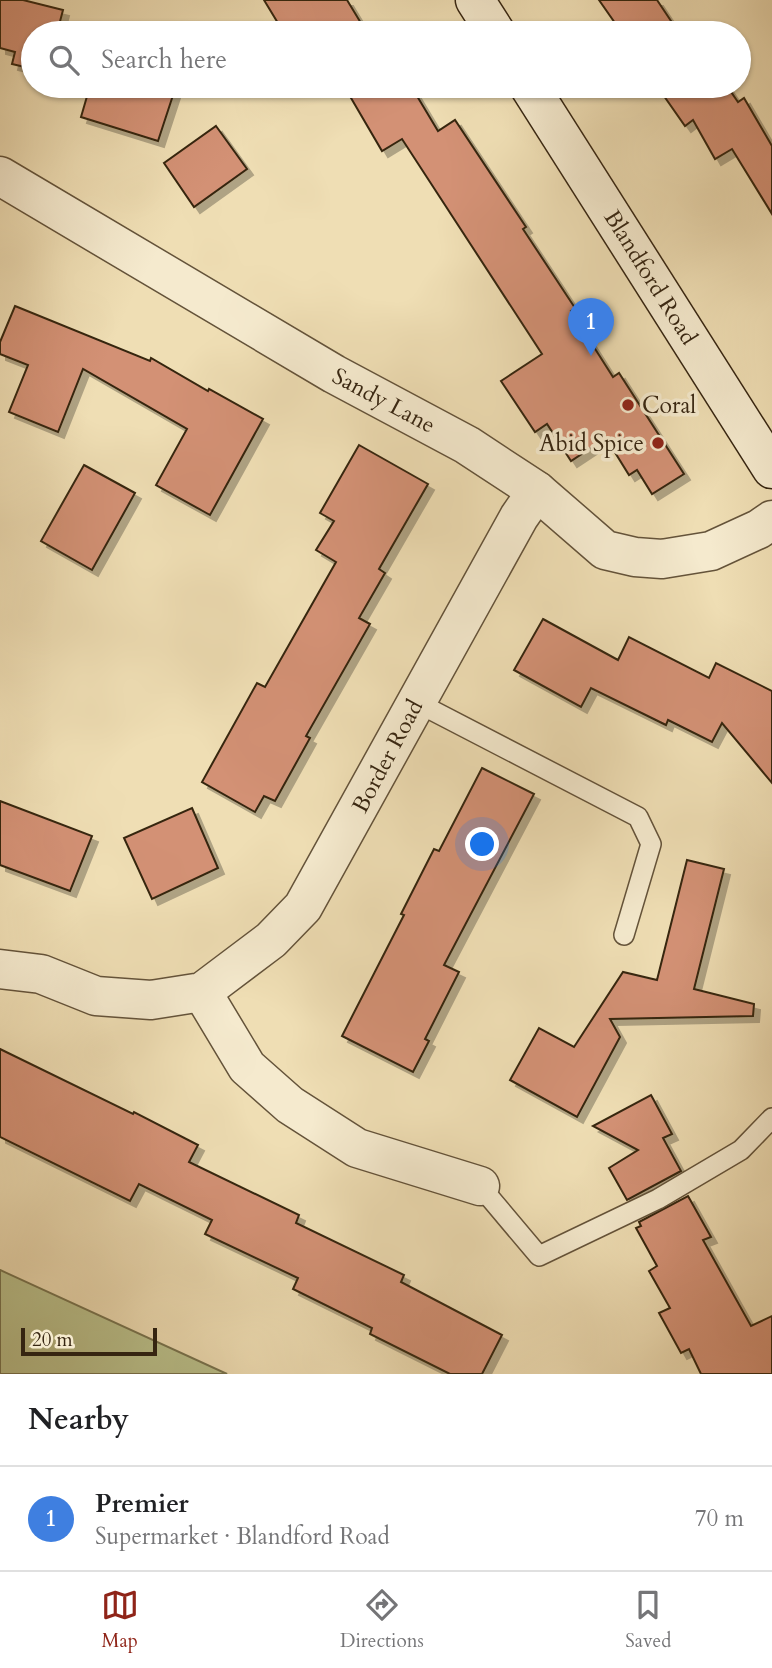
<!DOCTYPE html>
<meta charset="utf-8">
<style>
:root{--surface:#fff;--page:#f6f6f6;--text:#202124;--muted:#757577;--line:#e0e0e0;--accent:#8f2418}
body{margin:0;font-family:Cardo,serif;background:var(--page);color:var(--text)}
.scale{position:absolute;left:21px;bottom:18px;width:136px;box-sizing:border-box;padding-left:7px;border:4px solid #362511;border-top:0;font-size:19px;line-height:24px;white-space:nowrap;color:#362511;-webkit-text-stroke:5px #f5eace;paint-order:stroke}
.you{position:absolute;left:483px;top:845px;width:24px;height:24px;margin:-18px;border:5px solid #fff;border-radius:50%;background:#1a73e8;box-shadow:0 0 0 10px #1a73e833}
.badge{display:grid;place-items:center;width:46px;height:46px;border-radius:50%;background:var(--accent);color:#fff;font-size:23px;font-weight:700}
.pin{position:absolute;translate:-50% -58px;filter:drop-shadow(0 2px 4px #0008)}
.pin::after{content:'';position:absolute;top:37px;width:24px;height:21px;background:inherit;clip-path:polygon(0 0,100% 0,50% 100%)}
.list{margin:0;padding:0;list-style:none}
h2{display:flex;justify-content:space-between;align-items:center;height:91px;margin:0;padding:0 28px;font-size:30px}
h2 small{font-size:23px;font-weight:400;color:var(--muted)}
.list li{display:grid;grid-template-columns:46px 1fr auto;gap:21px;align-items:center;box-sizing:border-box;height:105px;padding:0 28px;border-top:2px solid var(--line)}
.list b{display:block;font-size:26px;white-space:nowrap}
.list p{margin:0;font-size:23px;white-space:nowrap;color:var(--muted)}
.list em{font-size:23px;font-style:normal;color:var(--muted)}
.icon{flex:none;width:38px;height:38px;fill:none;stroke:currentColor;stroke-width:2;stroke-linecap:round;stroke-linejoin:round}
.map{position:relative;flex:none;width:772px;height:1374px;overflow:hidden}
.search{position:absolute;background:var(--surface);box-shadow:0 2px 5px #0004;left:21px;right:21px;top:21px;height:77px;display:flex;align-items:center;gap:18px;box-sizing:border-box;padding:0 24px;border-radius:38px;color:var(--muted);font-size:26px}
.sheet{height:196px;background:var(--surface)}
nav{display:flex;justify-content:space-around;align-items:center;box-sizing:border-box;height:98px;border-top:2px solid var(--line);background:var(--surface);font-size:19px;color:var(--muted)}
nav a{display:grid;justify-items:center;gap:4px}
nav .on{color:var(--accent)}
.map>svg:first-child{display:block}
.green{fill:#bac18c;stroke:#78734e;stroke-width:2}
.building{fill:#d39175;stroke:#362511;stroke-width:2;filter:url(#shadow)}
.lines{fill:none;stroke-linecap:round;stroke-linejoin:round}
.lane-casing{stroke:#64533a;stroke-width:22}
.street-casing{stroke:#64533a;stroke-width:41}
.secondary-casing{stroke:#362511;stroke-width:41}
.lane{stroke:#f5eace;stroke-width:19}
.street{stroke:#f5eace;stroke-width:38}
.secondary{stroke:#f5eace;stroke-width:38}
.poi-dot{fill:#8f2418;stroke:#f5eace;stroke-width:2.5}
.labels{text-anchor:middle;stroke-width:7;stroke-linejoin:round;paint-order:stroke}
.street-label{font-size:23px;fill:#362511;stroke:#f5eace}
.poi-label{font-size:23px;fill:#362511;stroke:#f5eace;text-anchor:start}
</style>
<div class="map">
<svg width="772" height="1374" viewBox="0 0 772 1374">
<defs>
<filter id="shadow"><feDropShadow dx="6" dy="6" stdDeviation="0" flood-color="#0004"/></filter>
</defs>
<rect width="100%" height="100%" fill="#efdeb4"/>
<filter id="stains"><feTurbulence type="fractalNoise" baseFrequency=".00286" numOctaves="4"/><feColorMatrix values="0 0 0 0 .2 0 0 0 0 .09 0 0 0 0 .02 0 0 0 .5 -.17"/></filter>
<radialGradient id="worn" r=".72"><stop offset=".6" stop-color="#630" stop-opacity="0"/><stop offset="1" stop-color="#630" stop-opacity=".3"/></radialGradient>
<path class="green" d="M0,1270L227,1374H0Z"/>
<g class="building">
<path d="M0,0H23L63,10L57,33H33V69L12,64L15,52L0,48Z"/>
<path d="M264,0H347L367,33H284Z"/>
<path d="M599,0H657L679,33H622Z"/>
<path d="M90,86H176L158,141L81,117Z"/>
<path d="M344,86H411L438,131L455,120L526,227L523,229L575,308L571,311L613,377L619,373L684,474L652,494L637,470L629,475L606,438L571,461L547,424L535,432L501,381L542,354L402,139L382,151Z"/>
<path d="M657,86H727L738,102L744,98L772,146V214L732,149L715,159L693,120L685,126Z"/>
<path d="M216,126L247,169L194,207L164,163Z"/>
<path d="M15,306L150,361L151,358L208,391L209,389L263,419L210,515L156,485L187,429L83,369L58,432L9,412L28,365L0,354V342Z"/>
<path d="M359,445L428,484L379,569L385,573L359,618L370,624L306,736L310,738L275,801L264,796L255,812L202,782L257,683L265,687L336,562L316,550L334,521L320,513Z"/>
<path d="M84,465L135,493L92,570L41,541Z"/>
<path d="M543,619L618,660L629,637L709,678L716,663L772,691V783L722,723L712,742L668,720L666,725L591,688L581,707L514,670Z"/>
<path d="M482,768L534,794L444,965L459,972L425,1039L429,1041L413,1072L342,1036L404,915L401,914L434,849L439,851Z"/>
<path d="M0,801L92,836L70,891L0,865Z"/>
<path d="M192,808L218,868L152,899L124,838Z"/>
<path d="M687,860L724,869L694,989L754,1004L753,1016L610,1019L620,1037L577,1117L510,1080L539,1028L574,1047L623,972L657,980Z"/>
<path d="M0,1049L133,1114L134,1112L198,1145L189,1162L299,1215L296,1223L404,1275L401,1282L502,1335L482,1374H450L370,1334L372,1328L293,1289L298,1278L205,1234L212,1220L139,1184L130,1201L0,1137Z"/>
<path d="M651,1095L672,1134L663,1138L681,1171L627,1200L609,1168L638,1150L593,1126Z"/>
<path d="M688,1196L711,1237L703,1240L751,1326L772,1316V1374H701L689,1349L681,1353L659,1313L670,1308L649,1271L657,1266L636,1228L641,1226L639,1222Z"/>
</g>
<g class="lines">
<defs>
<g id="lane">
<path d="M416,702L638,817L651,844L624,935"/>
<path d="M480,1186L539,1256L658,1199L741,1150L772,1118"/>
</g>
<g id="street">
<path d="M0,176L334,374L467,445L537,491L605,550L635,557L662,559L711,551L759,529L772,520"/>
<path d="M0,969L41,974L96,996L151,1000L202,992L271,940L303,907L519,517L537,491"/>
<path d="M202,992L247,1067L290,1105L357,1148L480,1186"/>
</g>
<g id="secondary">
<path d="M475,0L496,33"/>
<path d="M529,86L772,469"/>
</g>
</defs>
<use href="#lane" class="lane-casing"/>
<use href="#street" class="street-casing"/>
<use href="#secondary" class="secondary-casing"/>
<use href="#lane" class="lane"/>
<use href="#street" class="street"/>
<use href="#secondary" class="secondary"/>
</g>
<g class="poi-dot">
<circle cx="628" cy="405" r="7"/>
<circle cx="658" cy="443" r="7"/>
</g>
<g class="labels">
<g class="street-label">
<text transform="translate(651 277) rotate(58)" y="8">Blandford Road</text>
<text transform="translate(384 400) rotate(28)" y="8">Sandy Lane</text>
<text transform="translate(387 756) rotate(-62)" y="8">Border Road</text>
</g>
<g class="poi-label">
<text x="642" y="413">Coral</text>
<text x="644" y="451" text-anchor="end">Abid Spice</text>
</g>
</g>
<rect width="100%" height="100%" filter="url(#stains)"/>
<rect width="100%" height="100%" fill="url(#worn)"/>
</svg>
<div class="scale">20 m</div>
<div class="you"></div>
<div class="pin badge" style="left:591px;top:356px;background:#3f7fe0">1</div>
<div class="search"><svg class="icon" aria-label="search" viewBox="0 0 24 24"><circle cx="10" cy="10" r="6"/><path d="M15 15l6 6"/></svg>Search here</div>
</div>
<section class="sheet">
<h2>Nearby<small></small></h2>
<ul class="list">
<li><span class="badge" style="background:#3f7fe0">1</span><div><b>Premier</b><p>Supermarket · Blandford Road</p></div><em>70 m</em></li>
</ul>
</section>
<nav>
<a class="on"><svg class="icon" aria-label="map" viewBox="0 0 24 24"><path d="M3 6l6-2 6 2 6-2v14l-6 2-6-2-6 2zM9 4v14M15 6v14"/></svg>Map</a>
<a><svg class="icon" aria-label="directions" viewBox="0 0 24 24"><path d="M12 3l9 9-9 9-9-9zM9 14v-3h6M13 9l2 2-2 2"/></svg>Directions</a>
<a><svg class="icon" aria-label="saved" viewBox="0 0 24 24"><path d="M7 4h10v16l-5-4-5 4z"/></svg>Saved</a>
</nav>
